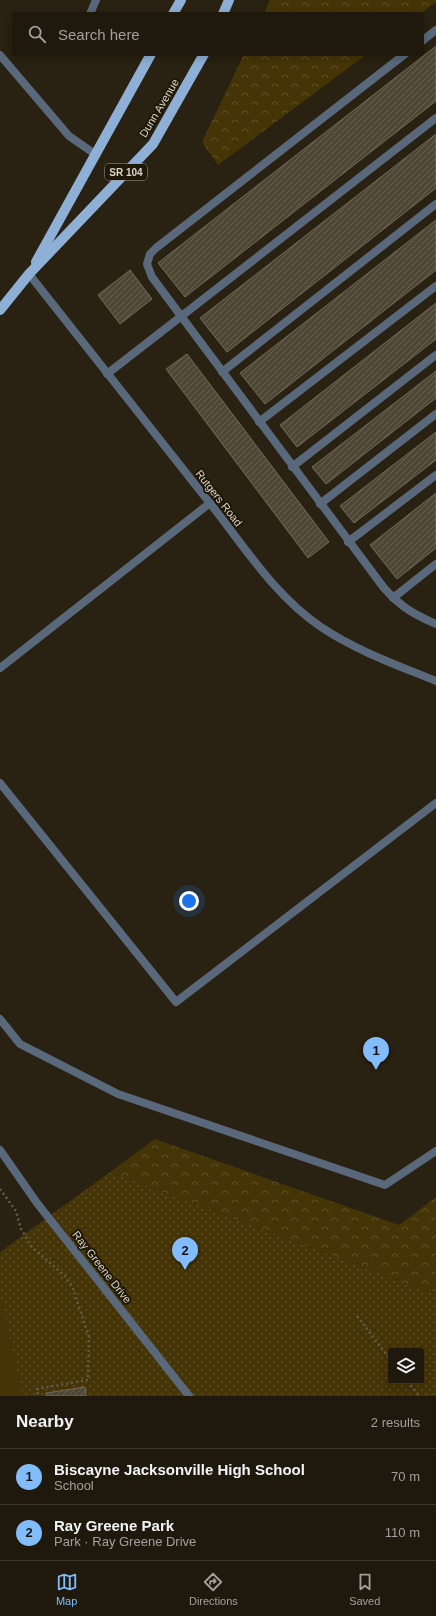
<!DOCTYPE html>
<meta charset="utf-8">
<style>
:root{--surface:#1f190d;--page:#2c261b;--text:#f1f3f6;--muted:#a1a09d;--line:#3c382e;--accent:#83bcfb}
body{margin:0;font-family:Helvetica,sans-serif;background:var(--page);color:var(--text)}
.controls{position:absolute;right:12px;bottom:12px;display:grid;overflow:hidden;border-radius:4px;box-shadow:0 2px 10px #0003}
.controls button{width:36px;height:36px;display:grid;place-items:center;padding:0;border:0;border-bottom:1px solid var(--line);background:var(--surface);color:var(--text);font:20px sans-serif}
.you{position:absolute;left:189px;top:901px;width:14px;height:14px;margin:-10px;border:3px solid #fff;border-radius:50%;background:#1a73e8;box-shadow:0 0 0 6px #1a73e833}
.badge{display:grid;place-items:center;width:26px;height:26px;border-radius:50%;background:var(--accent);color:#111;font-size:13px;font-weight:700}
.pin{position:absolute;translate:-50% -33px;filter:drop-shadow(0 1px 2px #0008)}
.pin::after{content:'';position:absolute;top:21px;width:14px;height:12px;background:inherit;clip-path:polygon(0 0,100% 0,50% 100%)}
.list{margin:0;padding:0;list-style:none}
h2{display:flex;justify-content:space-between;align-items:center;height:52px;margin:0;padding:0 16px;font-size:17px}
h2 small{font-size:13px;font-weight:400;color:var(--muted)}
.list li{display:grid;grid-template-columns:26px 1fr auto;gap:12px;align-items:center;box-sizing:border-box;height:56px;padding:0 16px;border-top:1px solid var(--line)}
.list b{display:block;font-size:15px;white-space:nowrap}
.list p{margin:0;font-size:13px;white-space:nowrap;color:var(--muted)}
.list em{font-size:13px;font-style:normal;color:var(--muted)}
.icon{flex:none;width:22px;height:22px;fill:none;stroke:currentColor;stroke-width:2;stroke-linecap:round;stroke-linejoin:round}
.map{position:relative;flex:none;width:436px;height:1396px;overflow:hidden}
.search{position:absolute;background:var(--surface);box-shadow:0 2px 10px #0003;left:12px;right:12px;top:12px;height:44px;display:flex;align-items:center;gap:10px;box-sizing:border-box;padding:0 14px;border-radius:4px;color:var(--muted);font-size:15px}
.sheet{height:164px;background:var(--surface)}
nav{display:flex;justify-content:space-around;align-items:center;box-sizing:border-box;height:56px;border-top:1px solid var(--line);background:var(--surface);font-size:11px;color:var(--muted)}
nav a{display:grid;justify-items:center;gap:2px}
nav .on{color:var(--accent)}
.map>svg:first-child{display:block}
.green{fill:url(#green-dots);fill-rule:evenodd}
.forest{fill:url(#forest-crowns)}
.pitch{fill:#453406}
.building{fill:url(#building-hatch);stroke:#736a58}
.lines{fill:none;stroke-linecap:round;stroke-linejoin:round}
.path{stroke:#635c4e;stroke-width:2.5;stroke-dasharray:2 3;stroke-linecap:butt}
.lane{stroke:#59697b;stroke-width:8}
.street{stroke:#59697b;stroke-width:8}
.primary{stroke:#8eb0d6;stroke-width:10}
.labels{text-anchor:middle;stroke-width:4;stroke-linejoin:round;paint-order:stroke}
.shield{fill:#1f1808;stroke:#a29c90;stroke-width:1}
.shield-label{font-size:10px;font-weight:bold;fill:#dad5cb}
.street-label{font-size:11px;fill:#dad5cb;stroke:#1f1808}
</style>
<div class="map">
<svg width="436" height="1396" viewBox="0 0 436 1396">
<defs>
<pattern id="green-dots" width="8" height="8" patternUnits="userSpaceOnUse"><rect width="8" height="8" fill="#453406"/><path d="M2 2h.1M6 6h.1" fill="none" stroke="#5f5029" stroke-width="1.8" stroke-linecap="round"/></pattern>
<pattern id="forest-crowns" width="20" height="18" patternUnits="userSpaceOnUse"><rect width="20" height="18" fill="#453406"/><path d="M2 6a3 3 0 1 1 6 0M12 15a3 3 0 1 1 6 0" fill="none" stroke="#5f5029"/></pattern>
<pattern id="building-hatch" width="6" height="6" patternUnits="userSpaceOnUse"><rect width="6" height="6" fill="#4f4736"/><path d="M-1 1l2-2M0 6l6-6M5 7l2-2" fill="none" stroke="#686152"/></pattern>
</defs>
<rect width="100%" height="100%" fill="#292111"/>
<path class="green" d="M110,1172L429,1292L436,1287V1396H0V1252ZM391,1351H421V1381H391Z"/>
<g class="forest">
<path d="M270,0H436V2L420,14H264Z"/>
<path d="M244,54H367L218,165L202,142Z"/>
<path d="M155,1139L399,1225L436,1197V1287L429,1292L110,1172Z"/>
</g>
<path class="pitch" d="M0,1292L23,1396H0Z"/>
<g class="building">
<path d="M436,46V101L185,297L158,263Z"/>
<path d="M436,134V188L227,352L200,318Z"/>
<path d="M436,220V270L265,404L240,373Z"/>
<path d="M130,270L152,299L120,324L98,295Z"/>
<path d="M436,303V339L297,447L280,425Z"/>
<path d="M187,354L329,542L308,558L166,369Z"/>
<path d="M436,371V398L326,484L312,467Z"/>
<path d="M436,432V460L354,523L340,506Z"/>
<path d="M436,493V548L397,579L370,545Z"/>
<path d="M85,1387L86,1396H46V1393Z"/>
</g>
<g class="lines">
<g class="path">
<path d="M0,1189L16,1211L21,1229L32,1247L65,1276L72,1286L89,1337L88,1380L37,1389L38,1396"/>
<path d="M357,1316L391,1360"/>
<path d="M408,1381L419,1396"/>
</g>
<g class="lane">
<path d="M422,41L436,30"/>
<path d="M405,54L156,248L150,254L147,264L152,277L181,316L384,588C401,607 413,614 436,624"/>
<path d="M0,55L69,136L95,154"/>
<path d="M222,372L436,204"/>
<path d="M107,374L436,118"/>
<path d="M259,422L436,286"/>
<path d="M292,467L436,355"/>
<path d="M320,504L436,414"/>
<path d="M348,542L436,475"/>
<path d="M393,598L436,564"/>
<path d="M0,668L210,503"/>
<path d="M0,783L176,1002L436,803"/>
<path d="M0,1019L20,1044L118,1094L385,1185L436,1151"/>
</g>
<g class="street">
<path d="M90,14L96,0"/>
<path d="M29,274C89,350 149,426 209,502C244,546 274,595 321,627C357,651 397,665 436,681"/>
<path d="M0,1150L37,1203L189,1396"/>
</g>
<g class="primary">
<path d="M173,14L181,0"/>
<path d="M223,14L229,0"/>
<path d="M36,262L151,54"/>
<path d="M0,310L29,274L153,144L204,54"/>
</g>
</g>
<g class="labels">
<rect class="shield" x="105" y="164" width="42" height="16" rx="3"/>
<g class="shield-label">
<text x="126" y="176">SR 104</text>
</g>
<g class="street-label">
<text transform="translate(159 108) rotate(-59)" y="4">Dunn Avenue</text>
<text transform="translate(219 498) rotate(52)" y="4">Rutgers Road</text>
<text transform="translate(102 1267) rotate(52)" y="4">Ray Greene Drive</text>
</g>
</g>
</svg>
<div class="controls">
<button><svg class="icon" aria-label="layers" viewBox="0 0 24 24"><path d="M12 4l9 5-9 5-9-5zM3 14l9 5 9-5"/></svg></button>
</div>
<div class="you"></div>
<div class="pin badge" style="left:376px;top:1070px">1</div>
<div class="pin badge" style="left:185px;top:1270px">2</div>
<div class="search"><svg class="icon" aria-label="search" viewBox="0 0 24 24"><circle cx="10" cy="10" r="6"/><path d="M15 15l6 6"/></svg>Search here</div>
</div>
<section class="sheet">
<h2>Nearby<small>2 results</small></h2>
<ul class="list">
<li><span class="badge">1</span><div><b>Biscayne Jacksonville High School</b><p>School</p></div><em>70 m</em></li>
<li><span class="badge">2</span><div><b>Ray Greene Park</b><p>Park · Ray Greene Drive</p></div><em>110 m</em></li>
</ul>
</section>
<nav>
<a class="on"><svg class="icon" aria-label="map" viewBox="0 0 24 24"><path d="M3 6l6-2 6 2 6-2v14l-6 2-6-2-6 2zM9 4v14M15 6v14"/></svg>Map</a>
<a><svg class="icon" aria-label="directions" viewBox="0 0 24 24"><path d="M12 3l9 9-9 9-9-9zM9 14v-3h6M13 9l2 2-2 2"/></svg>Directions</a>
<a><svg class="icon" aria-label="saved" viewBox="0 0 24 24"><path d="M7 4h10v16l-5-4-5 4z"/></svg>Saved</a>
</nav>
